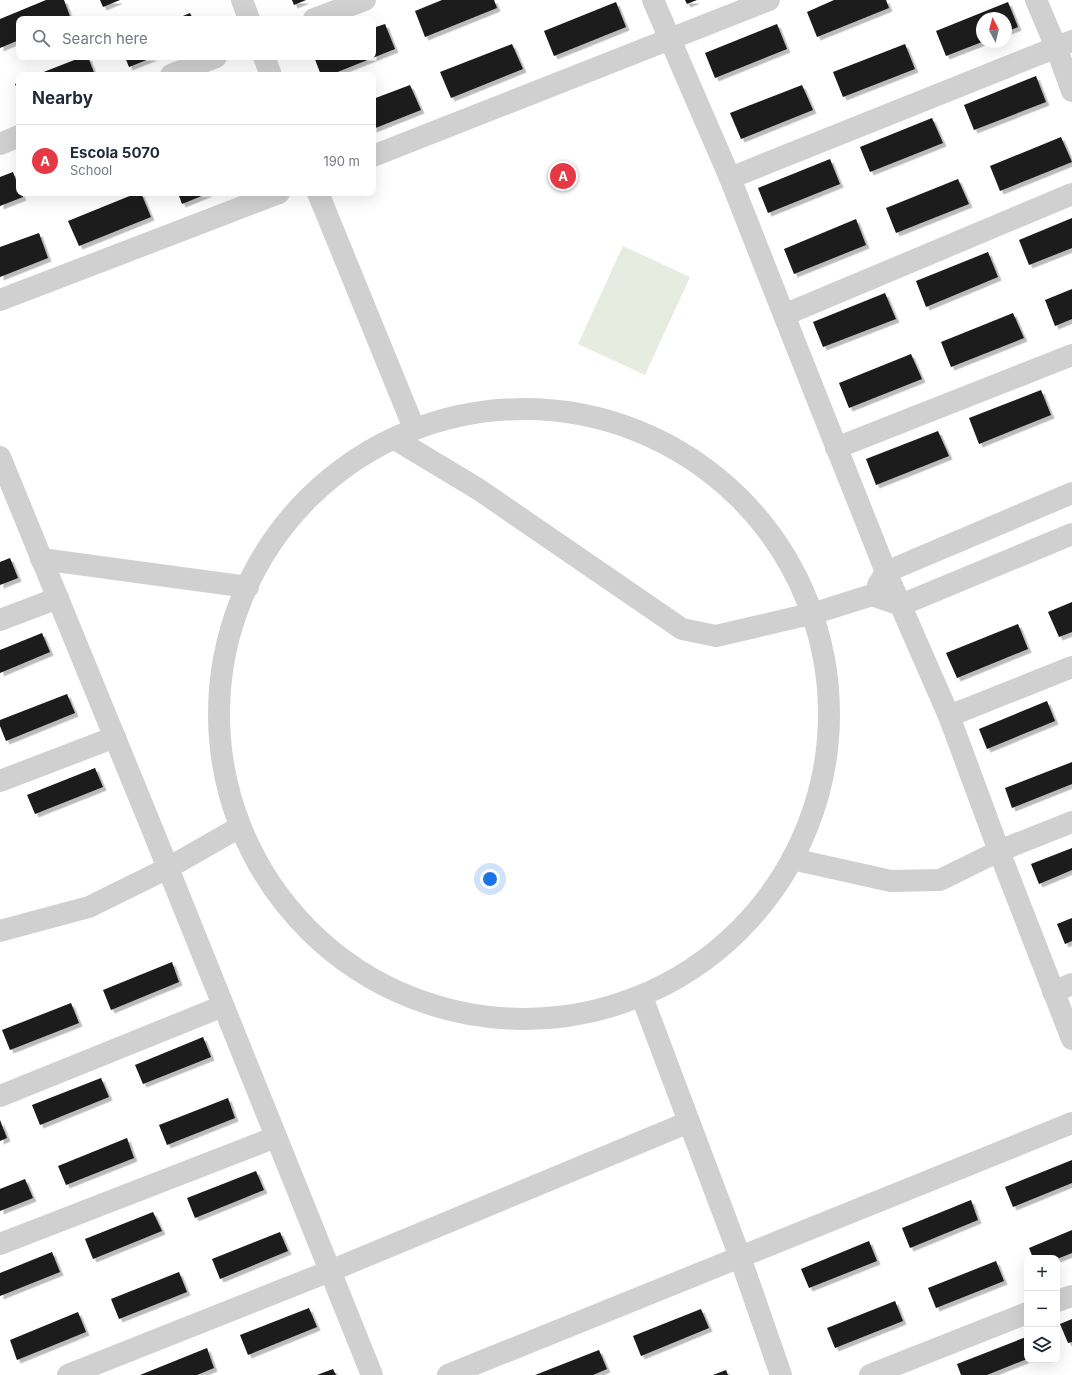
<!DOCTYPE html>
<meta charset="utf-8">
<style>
:root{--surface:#fff;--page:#f6f6f7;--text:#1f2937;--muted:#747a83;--line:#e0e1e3;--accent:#e63946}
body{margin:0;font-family:Inter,sans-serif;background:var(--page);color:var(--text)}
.controls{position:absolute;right:12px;bottom:12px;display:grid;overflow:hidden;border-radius:8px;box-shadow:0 4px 16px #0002}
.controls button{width:36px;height:36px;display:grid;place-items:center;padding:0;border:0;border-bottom:1px solid var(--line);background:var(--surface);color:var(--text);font:20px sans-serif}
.compass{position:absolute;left:976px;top:12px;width:36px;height:36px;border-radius:50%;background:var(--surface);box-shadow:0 4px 16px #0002;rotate:353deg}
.you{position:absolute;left:490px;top:879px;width:14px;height:14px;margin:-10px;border:3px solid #fff;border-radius:50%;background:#1a73e8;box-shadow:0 0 0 6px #1a73e833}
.badge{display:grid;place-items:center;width:26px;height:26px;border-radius:50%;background:var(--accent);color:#fff;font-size:13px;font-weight:700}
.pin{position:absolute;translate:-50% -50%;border:2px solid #fff;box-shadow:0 1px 4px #0006}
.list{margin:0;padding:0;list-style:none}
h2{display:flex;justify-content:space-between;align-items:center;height:52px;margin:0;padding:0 16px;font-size:17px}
h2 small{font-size:13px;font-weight:400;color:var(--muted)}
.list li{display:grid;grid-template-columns:26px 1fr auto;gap:12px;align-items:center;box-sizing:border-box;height:72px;padding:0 16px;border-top:1px solid var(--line)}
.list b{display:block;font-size:15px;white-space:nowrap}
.list p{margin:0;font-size:13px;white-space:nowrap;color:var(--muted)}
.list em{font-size:13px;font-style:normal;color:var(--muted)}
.icon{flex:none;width:22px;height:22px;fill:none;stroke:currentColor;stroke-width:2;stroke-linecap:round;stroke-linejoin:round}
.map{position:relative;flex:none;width:1072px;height:1375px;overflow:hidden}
.search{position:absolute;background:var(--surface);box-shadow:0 4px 16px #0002;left:16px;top:16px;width:360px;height:44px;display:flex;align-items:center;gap:10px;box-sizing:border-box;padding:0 14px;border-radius:8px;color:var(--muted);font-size:15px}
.panel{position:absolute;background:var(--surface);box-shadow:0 4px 16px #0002;left:16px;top:72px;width:360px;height:124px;border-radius:8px}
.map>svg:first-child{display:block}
.green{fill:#e6ecdf}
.building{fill:#1a1a1a;filter:url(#shadow)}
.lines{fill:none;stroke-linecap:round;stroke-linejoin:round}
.street{stroke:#d0d0d0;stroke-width:22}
</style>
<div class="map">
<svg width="1072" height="1375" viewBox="0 0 1072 1375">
<defs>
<filter id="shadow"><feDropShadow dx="3.5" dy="3.5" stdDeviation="0" flood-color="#0004"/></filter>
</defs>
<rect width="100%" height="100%" fill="#fff"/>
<path class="green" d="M623,246L690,277L645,375L578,344Z"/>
<g class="building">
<path d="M46,0H64L71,19H19V40L0,48V19Z"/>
<path d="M100,0H120L103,7Z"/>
<path d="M292,0H306L294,5Z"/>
<path d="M442,0H494L497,8L425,37L415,11Z"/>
<path d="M685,0H697L687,4Z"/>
<path d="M834,0H886L889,8L817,37L807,12Z"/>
<path d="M616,2L626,27L554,56L544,31Z"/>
<path d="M1008,2L1018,27L1006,32V18H982V42L946,56L936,31Z"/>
<path d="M190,13L193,19H176Z"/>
<path d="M385,24L395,49L330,75H321L314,57H373V28Z"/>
<path d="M777,24L787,49L715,78L705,53Z"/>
<path d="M512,44L523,69L451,98L440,72Z"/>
<path d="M905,44L915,69L843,97L833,72Z"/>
<path d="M82,57H88L95,75H36Z"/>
<path d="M125,57H154L129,67Z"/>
<path d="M1036,76L1046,102L974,130L964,105Z"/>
<path d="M19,82V93L15,84Z"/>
<path d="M410,85L421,110L373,129V99Z"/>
<path d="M802,85L813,110L741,139L730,113Z"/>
<path d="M932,118L943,143L870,172L860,147Z"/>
<path d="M1061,137L1072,162L1000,191L990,166Z"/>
<path d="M830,159L840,184L768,213L758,188Z"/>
<path d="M13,172L19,188V193H21L23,197L0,206V177Z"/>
<path d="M958,179L969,204L896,233L886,208Z"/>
<path d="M137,193H141L151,217L79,246L68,221Z"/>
<path d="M178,193H209L182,204Z"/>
<path d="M1072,218V248L1029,265L1019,240Z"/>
<path d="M856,219L866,245L794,274L784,249Z"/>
<path d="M39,233L48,258L0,277V247Z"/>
<path d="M988,252L998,277L926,307L916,281Z"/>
<path d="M1072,289V319L1055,326L1045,300Z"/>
<path d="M885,293L896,319L823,347L813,322Z"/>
<path d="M1013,313L1024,338L951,367L941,342Z"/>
<path d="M911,354L922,379L849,408L839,383Z"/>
<path d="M1041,390L1051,415L979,444L969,418Z"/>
<path d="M938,431L949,456L876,485L866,459Z"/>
<path d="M10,558L18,578L0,585V562Z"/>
<path d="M1072,602V632L1059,637L1048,612Z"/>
<path d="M1018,624L1028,649L957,678L946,653Z"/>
<path d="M42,633L50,652L0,673V650Z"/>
<path d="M67,694L75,713L6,741L0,726V720Z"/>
<path d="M1047,701L1055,721L987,749L979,729Z"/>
<path d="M1072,762V784L1012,808L1005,788Z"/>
<path d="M95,768L103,787L35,814L27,795Z"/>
<path d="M1072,848V870L1039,884L1031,864Z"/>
<path d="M1072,918V941L1065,944L1057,924Z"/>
<path d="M172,962L179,982L111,1010L103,990Z"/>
<path d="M71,1003L79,1023L10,1050L2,1030Z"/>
<path d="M203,1037L211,1057L143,1084L135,1065Z"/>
<path d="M101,1078L109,1097L40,1125L32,1105Z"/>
<path d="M228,1098L235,1118L167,1145L159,1125Z"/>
<path d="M0,1120L7,1138L0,1141Z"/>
<path d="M127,1138L134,1158L66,1185L58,1166Z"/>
<path d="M1072,1160V1183L1013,1207L1005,1187Z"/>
<path d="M256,1171L264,1190L195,1218L187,1198Z"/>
<path d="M25,1179L33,1198L0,1211V1189Z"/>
<path d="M971,1200L978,1220L910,1248L902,1228Z"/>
<path d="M153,1212L162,1231L93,1259L85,1239Z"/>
<path d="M1072,1230V1253L1057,1259V1258H1033L1029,1248Z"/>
<path d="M280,1232L288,1251L220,1279L212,1259Z"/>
<path d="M869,1241L877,1261L809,1288L801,1269Z"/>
<path d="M52,1252L60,1272L0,1296V1273Z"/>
<path d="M996,1261L1004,1281L936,1308L928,1288Z"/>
<path d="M179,1272L187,1292L119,1319L111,1299Z"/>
<path d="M895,1301L903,1321L835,1348L827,1328Z"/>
<path d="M309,1308L317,1327L248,1355L240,1335Z"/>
<path d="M701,1309L709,1328L641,1356L633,1336Z"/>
<path d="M78,1312L86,1332L17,1360L10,1340Z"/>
<path d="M1072,1319V1342L1068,1343L1060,1324Z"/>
<path d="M1026,1337L1027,1359L987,1375H961L957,1364Z"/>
<path d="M207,1348L214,1368L197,1375H140Z"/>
<path d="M599,1350L607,1369L593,1375H535Z"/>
<path d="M333,1369L336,1375H317Z"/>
<path d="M726,1370L728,1375H713Z"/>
</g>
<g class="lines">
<g class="street">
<path d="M242,0L249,19"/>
<path d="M653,0L730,178L784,315L886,572L949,716L999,851L1072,1039"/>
<path d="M1036,0L1056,47L1072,91"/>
<path d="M314,19L365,0"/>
<path d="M264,57L271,75"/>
<path d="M171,75L216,57"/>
<path d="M0,144L19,136"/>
<path d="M373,156L769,0"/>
<path d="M730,178L1072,41"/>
<path d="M318,193L414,428"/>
<path d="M0,300L279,193"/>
<path d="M784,315L1072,194"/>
<circle cx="524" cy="714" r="305"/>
<path d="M395,439L478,489L682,629L716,636L815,613L872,595L901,605L1072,534"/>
<path d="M836,448L1072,355"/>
<path d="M0,457L151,826L372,1375"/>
<path d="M41,559L248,587"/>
<path d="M878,585L886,572L1072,493"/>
<path d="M0,620L58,598"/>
<path d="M949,716L1072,667"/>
<path d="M0,781L115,737"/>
<path d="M792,859L891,881L940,880L999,851L1072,822"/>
<path d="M0,931L89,907L168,868L238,828"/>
<path d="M1053,992L1072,984"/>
<path d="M642,997L740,1257L781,1375"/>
<path d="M0,1096L223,1006"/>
<path d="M0,1244L276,1137"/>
<path d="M1057,1301L1072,1296"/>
<path d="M68,1375L330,1271L689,1122"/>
<path d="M448,1375L1072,1123"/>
<path d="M870,1375L1027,1313"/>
</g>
</g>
</svg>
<div class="controls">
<button>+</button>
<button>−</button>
<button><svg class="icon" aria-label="layers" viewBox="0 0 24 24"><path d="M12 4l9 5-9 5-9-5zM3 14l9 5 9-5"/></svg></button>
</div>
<svg class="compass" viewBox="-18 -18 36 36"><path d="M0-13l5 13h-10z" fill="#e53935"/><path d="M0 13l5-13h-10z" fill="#747a83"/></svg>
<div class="you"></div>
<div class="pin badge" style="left:563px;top:176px">A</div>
<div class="search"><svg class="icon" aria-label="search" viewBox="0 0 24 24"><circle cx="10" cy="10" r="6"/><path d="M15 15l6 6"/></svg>Search here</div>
<section class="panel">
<h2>Nearby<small></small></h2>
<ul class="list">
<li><span class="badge">A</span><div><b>Escola 5070</b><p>School</p></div><em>190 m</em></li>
</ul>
</section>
</div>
